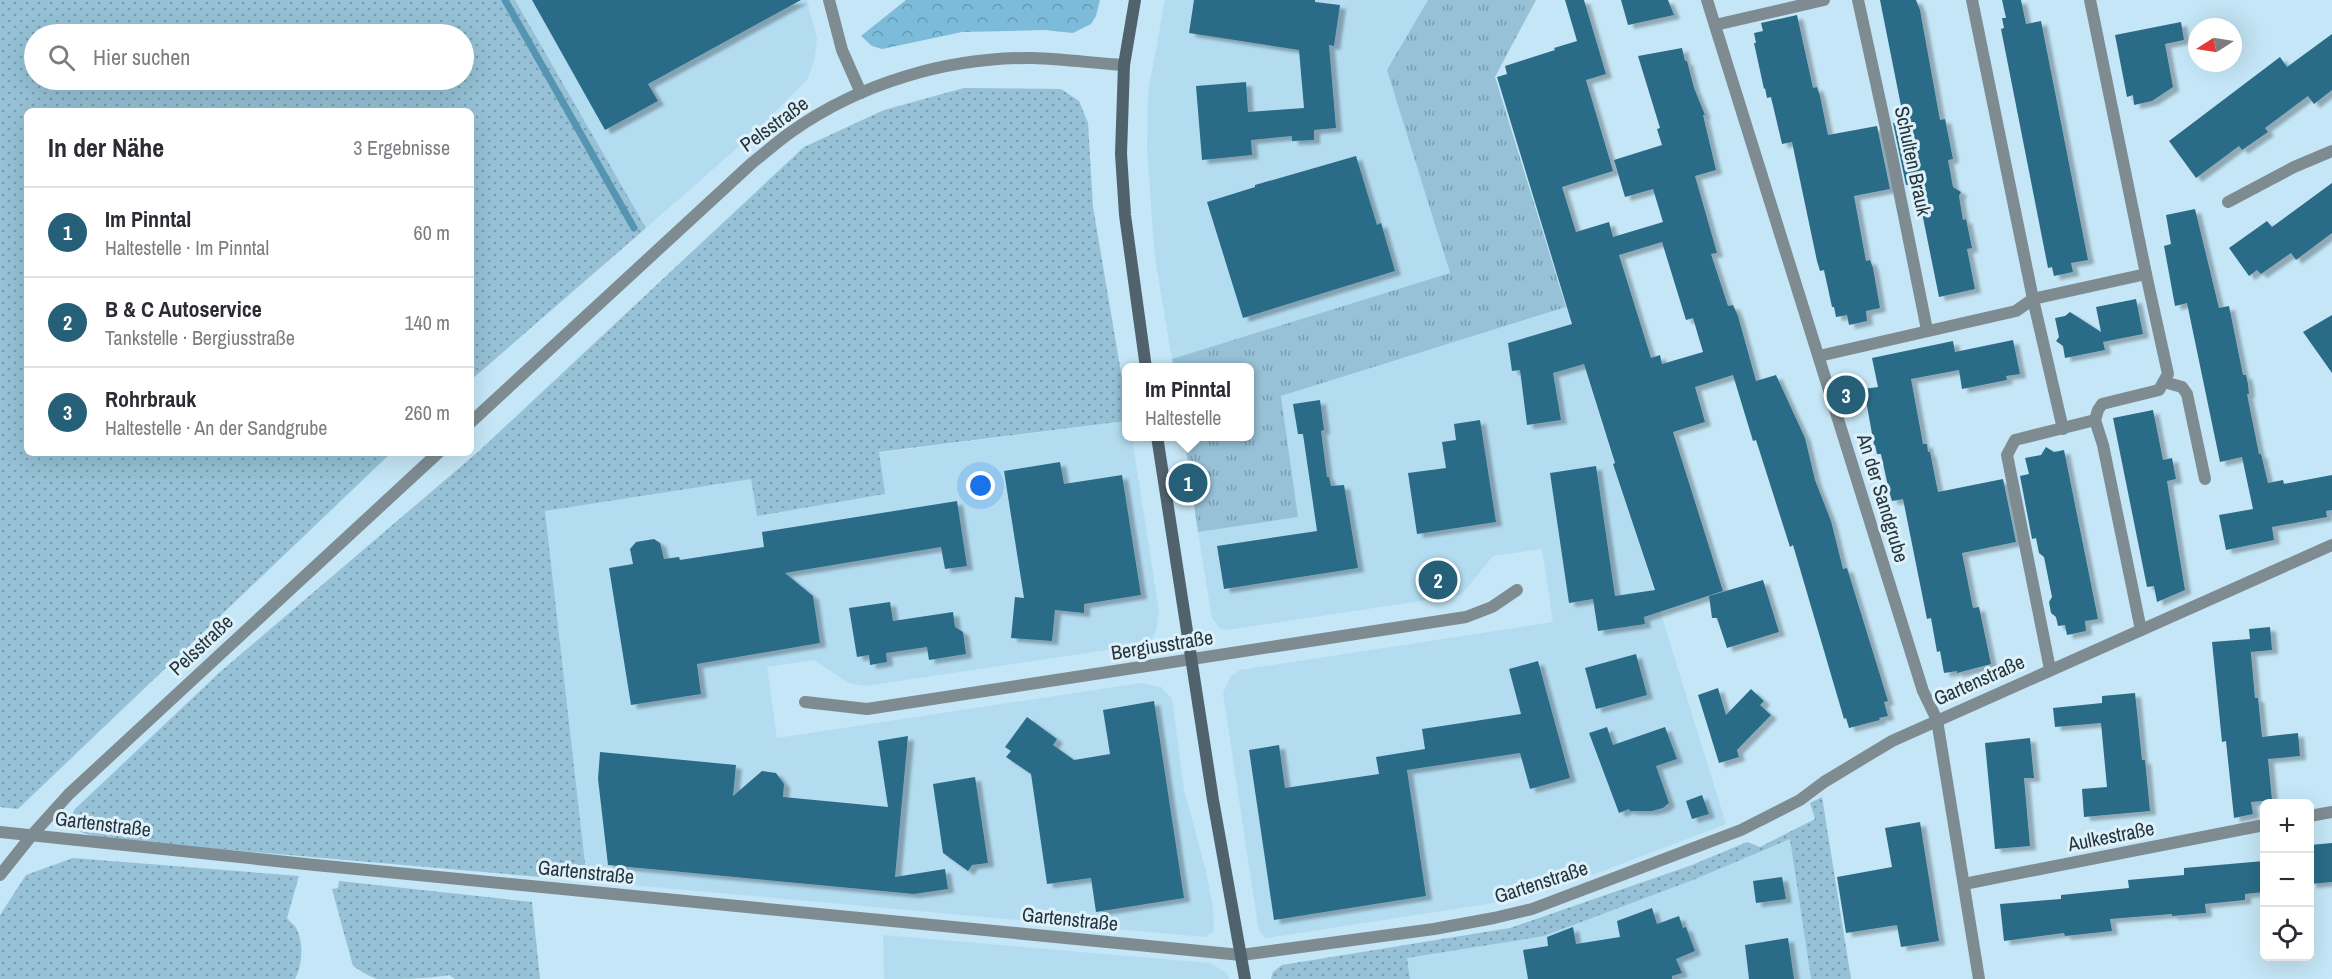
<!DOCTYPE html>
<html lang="de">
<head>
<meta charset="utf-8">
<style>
	:root { --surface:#fff; --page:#f2f2f3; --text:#2b2b33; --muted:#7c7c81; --line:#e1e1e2; --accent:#255f78 }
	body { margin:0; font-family:"Archivo Narrow",sans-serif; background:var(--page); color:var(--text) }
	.controls { position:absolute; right:18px; bottom:18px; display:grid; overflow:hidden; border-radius:9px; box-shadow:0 6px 24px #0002 }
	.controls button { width:54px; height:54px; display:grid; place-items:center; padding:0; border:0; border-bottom:2px solid var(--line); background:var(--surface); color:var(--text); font:30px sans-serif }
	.compass { position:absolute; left:2188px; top:18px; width:54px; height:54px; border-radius:50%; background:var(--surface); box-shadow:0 6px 24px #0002; rotate:258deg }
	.you { position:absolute; left:981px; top:486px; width:21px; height:21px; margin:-15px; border:4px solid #fff; border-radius:50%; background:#1a73e8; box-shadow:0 0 0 9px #1a73e833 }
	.badge { display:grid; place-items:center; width:39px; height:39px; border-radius:50%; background:var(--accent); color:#fff; font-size:20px; font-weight:700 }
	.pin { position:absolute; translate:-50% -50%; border:3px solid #fff; box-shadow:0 2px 6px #0006 }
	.popup { position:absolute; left:1122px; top:363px; width:132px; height:78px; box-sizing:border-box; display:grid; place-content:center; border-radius:9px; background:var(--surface); filter:drop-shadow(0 2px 4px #0005); font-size:20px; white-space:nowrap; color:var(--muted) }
	.popup b { font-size:22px; color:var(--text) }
	.popup::after { content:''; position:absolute; left:50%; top:100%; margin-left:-12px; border:12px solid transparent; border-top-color:var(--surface) }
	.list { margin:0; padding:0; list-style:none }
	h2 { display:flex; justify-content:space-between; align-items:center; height:78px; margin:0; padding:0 24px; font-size:26px }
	h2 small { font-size:20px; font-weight:400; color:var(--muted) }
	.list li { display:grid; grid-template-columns:39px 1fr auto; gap:18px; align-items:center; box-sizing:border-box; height:90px; padding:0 24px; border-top:2px solid var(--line) }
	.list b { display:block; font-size:22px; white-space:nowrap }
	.list p { margin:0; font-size:20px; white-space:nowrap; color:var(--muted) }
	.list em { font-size:20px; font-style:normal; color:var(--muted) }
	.icon { flex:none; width:33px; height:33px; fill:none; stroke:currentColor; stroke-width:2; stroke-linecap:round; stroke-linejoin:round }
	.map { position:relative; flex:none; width:2332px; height:979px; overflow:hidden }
	.search { position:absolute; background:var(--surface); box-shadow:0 6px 24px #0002; left:24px; top:24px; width:450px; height:66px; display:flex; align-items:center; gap:15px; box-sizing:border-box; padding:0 21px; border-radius:33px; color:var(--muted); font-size:22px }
	.panel { position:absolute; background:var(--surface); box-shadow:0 6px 24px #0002; left:24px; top:108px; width:450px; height:348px; border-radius:9px }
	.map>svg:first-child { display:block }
</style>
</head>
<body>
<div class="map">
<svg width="2332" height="979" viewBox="0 0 2332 979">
	<defs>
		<pattern id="grass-dots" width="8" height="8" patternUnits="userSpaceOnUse" patternTransform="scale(1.5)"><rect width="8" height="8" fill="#96c1d6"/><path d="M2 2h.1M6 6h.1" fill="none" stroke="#7a9eaf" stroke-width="1.8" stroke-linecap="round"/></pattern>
		<pattern id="forest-crowns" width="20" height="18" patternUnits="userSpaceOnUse" patternTransform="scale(1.5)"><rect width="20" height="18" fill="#7cbcda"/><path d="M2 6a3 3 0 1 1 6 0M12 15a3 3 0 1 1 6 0" fill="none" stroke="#669ab2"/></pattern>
		<pattern id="park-tufts" width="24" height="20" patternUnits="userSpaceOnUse" patternTransform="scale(1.5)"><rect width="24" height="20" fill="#96c1d6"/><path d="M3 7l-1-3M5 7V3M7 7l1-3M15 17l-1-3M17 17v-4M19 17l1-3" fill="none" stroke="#7a9eaf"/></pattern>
		<filter id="shadow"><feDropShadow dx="6" dy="4" stdDeviation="1.5" flood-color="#0004"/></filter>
	</defs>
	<rect width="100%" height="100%" fill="#c4e6f6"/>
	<g fill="#b3dcf1">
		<polygon points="515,0 807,0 817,39 814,61 807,80 753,134 646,228"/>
		<polygon points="1165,0 1428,0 1388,70 1450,274 1172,359 1155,258 1147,150 1148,93"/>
		<polygon points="1566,307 1726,824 1603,871 1532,896 1507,901 1266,938 1261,934 1258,926 1223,693 1231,676 1240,670 1553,622 1542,549 1493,556 1461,595 1227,630 1220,629 1212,618 1198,532 1298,517 1281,396"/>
		<polygon points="1126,421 1126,436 1132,437 1159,612 1156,631 1152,638 1134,646 865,686 849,683 814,660 767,667 777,738 1141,683 1161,687 1172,699 1184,790 1206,871 1213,908 1214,931 1205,937 587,881 545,511 751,479 757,515 885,494 878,453"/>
		<polygon points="1790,838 1811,979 1410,979 1406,958 1544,936 1693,880"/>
		<polygon points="883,935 1210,963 1227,973 1229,979 884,979"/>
	</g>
	<g fill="url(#grass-dots)" fill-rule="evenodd">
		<path d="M0 0H515L646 228 471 380V111H27V453H391L18 809 0 807ZM464 34V80H34V34Z"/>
		<path d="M964 88 1061 89 1079 101 1088 123 1093 207 1126 402V421L879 452 885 494 757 516 751 479 545 511 587 881 104 839C89 834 72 834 71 816L75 809 220 672 478 452 804 147 884 110Z"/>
		<polygon points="1822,797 1851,979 1811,979 1790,839 1693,880 1544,936 1407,958 1410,979 1271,979 1273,972 1282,965 1510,928 1692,865 1747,842 1760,847 1815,819 1810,803"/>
		<path d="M73 858 299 876 287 918C290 922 296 926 297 930 304 943 302 967 295 979H0V915L26 875Z"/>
		<path d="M339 881 532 902 540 979H455L449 975C430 979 398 979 378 979 369 977 361 971 353 966L332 889 338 888Z"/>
	</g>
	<polygon fill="url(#forest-crowns)" points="906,0 1100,0 1096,16 1091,24 1073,33 1045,30 962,32 882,49 872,46 861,36"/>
	<polygon fill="url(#park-tufts)" points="1428,0 1536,0 1495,77 1566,307 1281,396 1298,517 1198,532 1184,437 1250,436 1250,368 1173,367 1172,359 1450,273 1387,70"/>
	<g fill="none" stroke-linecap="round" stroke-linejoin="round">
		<polyline stroke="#5695b2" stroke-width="7" points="505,0 634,228"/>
	</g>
	<g fill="#2b6c88" fill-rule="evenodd" filter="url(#shadow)">
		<polygon points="532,0 801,0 648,84 658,101 605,130"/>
		<polygon points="1194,0 1315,0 1315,2 1340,5 1334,46 1329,45 1336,128 1314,130 1314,140 1292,141 1292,136 1251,140 1252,155 1202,160 1196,86 1246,82 1248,112 1304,108 1299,50 1189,33"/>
		<path d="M1565 0H1584L1606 74 1586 80 1613 171 1562 187 1576 232 1609 222 1613 237 1663 222 1653 189 1625 197 1614 160 1662 145 1657 129 1660 128 1638 56 1682 48 1685 61H1687L1694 88 1705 115H1703L1716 170 1695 176 1717 253 1711 254 1728 306 1733 305 1738 316 1756 381 1776 375 1805 438 1815 480 1831 521 1843 569 1847 568 1888 701 1884 702 1888 716 1879 718 1880 720 1849 728 1846 718 1844 719 1793 545 1790 547 1756 440 1753 441 1733 375 1695 387 1705 422 1673 432 1723 591 1644 617 1645 624 1598 631 1593 599 1569 603 1550 473 1596 466 1615 596 1655 590 1613 464 1615 463 1584 364 1553 373 1561 420 1527 425 1520 370 1512 371 1508 343 1572 324 1497 77 1507 74 1505 66 1555 50 1554 48 1577 41ZM1662 242 1686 320 1693 318 1703 352 1662 364 1660 355 1651 358 1619 255Z"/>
		<polygon points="1621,0 1668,0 1674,15 1628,25"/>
		<polygon points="1880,0 1916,0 1920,10 1940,120 1945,119 1953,159 1948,160 1953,187 1961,192 1959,196 1963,220 1966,219 1972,248 1967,249 1975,289 1939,297 1916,183 1906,185 1893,123 1904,121"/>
		<polygon points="2002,0 2021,0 2026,24 2041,21 2088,260 2071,263 2073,272 2054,276 2052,267 2048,268 2001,29 2004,28 2002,18 2006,18"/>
		<polygon points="1797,15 1813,88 1817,87 1820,96 1828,135 1877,126 1890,189 1854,196 1866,261 1870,260 1873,268 1880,308 1866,311 1867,321 1849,325 1847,315 1836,317 1834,307 1832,307 1824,270 1820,271 1817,261 1792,142 1782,144 1771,97 1767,98 1765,88 1764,89 1754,43 1756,43 1754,33 1763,31 1761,23"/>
		<polygon points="2181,22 2184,40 2165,44 2173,87 2152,101 2134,105 2133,95 2127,97 2115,35"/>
		<polygon points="2332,34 2332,90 2314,104 2308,96 2265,128 2268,132 2242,150 2239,146 2196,178 2169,141 2280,57 2287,67"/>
		<polygon points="1356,156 1377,225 1381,223 1395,271 1243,318 1207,202 1255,187 1255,185"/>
		<polygon points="2332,183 2332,233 2296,260 2291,253 2261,274 2257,270 2249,276 2229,248 2267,221 2272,227"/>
		<polygon points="2195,209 2219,308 2229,306 2243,375 2246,375 2248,384 2249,394 2247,394 2259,454 2261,454 2268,483 2283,480 2284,484 2332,475 2332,510 2326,511 2327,517 2272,527 2274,540 2226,550 2219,515 2253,509 2242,457 2220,462 2187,303 2175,306 2164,246 2171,244 2166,215"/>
		<polygon points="2136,299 2143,334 2103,342 2105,350 2065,358 2063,346 2056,341 2059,337 2055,318 2065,316 2070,312 2101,332 2096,307"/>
		<polygon points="2332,315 2332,373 2303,332"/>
		<polygon points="2013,340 2020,374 2006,376 2007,380 1962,389 1959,370 1911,379 1923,444 1927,444 1928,452 1930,452 1938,492 2003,479 2016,542 1962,553 1973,608 1979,607 1991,664 1957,673 1957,671 1944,673 1940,651 1937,652 1931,618 1927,619 1903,499 1892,501 1889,491 1881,454 1877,454 1875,445 1874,445 1864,389 1878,387 1872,358 1953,341 1955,352"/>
		<polygon points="1320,400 1324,430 1321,431 1327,477 1329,477 1331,486 1344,485 1358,568 1224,589 1217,546 1317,531 1303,434 1298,434 1293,404"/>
		<polygon points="2153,410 2163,460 2172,458 2176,479 2167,481 2185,590 2157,602 2154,586 2147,587 2113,418"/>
		<polygon points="1480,420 1496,522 1417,534 1408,473 1446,468 1442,442 1456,440 1454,424"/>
		<polygon points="2046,447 2054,452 2064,450 2098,619 2085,621 2086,631 2067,635 2065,625 2058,626 2056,617 2051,613 2049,602 2052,597 2044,557 2039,553 2036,538 2032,539 2020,476 2029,474 2025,458 2041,455"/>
		<polygon points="1060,462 1064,484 1122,475 1141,595 1084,604 1084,613 1055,610 1052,641 1011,638 1015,597 1024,598 1004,471"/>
		<polygon points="957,501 967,566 945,569 941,547 785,573 813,596 820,643 697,664 701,694 631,705 609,568 633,564 630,549 636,542 654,539 660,543 664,559 679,557 680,560 764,547 762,532"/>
		<polygon points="1763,580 1779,632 1727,648 1717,618 1712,618 1709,596"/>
		<polygon points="890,602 893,621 953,612 955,627 963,632 966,654 929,660 927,647 886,653 887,662 870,665 869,655 857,657 849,608"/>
		<polygon points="2270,627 2272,650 2251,652 2250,643 2255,698 2258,698 2262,737 2298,733 2300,756 2268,759 2272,800 2251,802 2253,814 2234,818 2226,741 2222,742 2212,642 2250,639 2249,629"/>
		<polygon points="1636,654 1647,695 1596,709 1585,668"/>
		<polygon points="1538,661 1570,778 1530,789 1520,753 1407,770 1426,896 1274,920 1249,750 1279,745 1285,788 1379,774 1376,757 1425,749 1422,729 1521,714 1509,669"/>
		<polygon points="1718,688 1726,715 1751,689 1764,701 1760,705 1771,715 1737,750 1739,757 1719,763 1698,695"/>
		<polygon points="2135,693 2142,760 2145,760 2150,811 2084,817 2082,789 2107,787 2101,723 2055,727 2053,708 2102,703 2102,696"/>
		<polygon points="1154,701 1184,898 1096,912 1091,878 1047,884 1031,774 1006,757 1011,751 1005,747 1027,717 1057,739 1053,745 1074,760 1110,754 1103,710"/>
		<polygon points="1607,727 1613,745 1665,727 1677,759 1656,766 1669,803 1663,808 1652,811 1630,811 1629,809 1619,813 1589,733"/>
		<polygon points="908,736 895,877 945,869 948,889 914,894 608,865 598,779 600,752 736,765 733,796 762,771 776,773 784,784 783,797 888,807 878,741"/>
		<polygon points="2030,738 2034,778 2024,778 2030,846 1995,849 1985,743"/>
		<polygon points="975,777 988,863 972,865 968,871 943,853 933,784"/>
		<polygon points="1702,795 1709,814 1692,819 1686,801"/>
		<polygon points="1920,822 1939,941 1901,947 1897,925 1846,933 1837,877 1892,867 1885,828"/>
		<polygon points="2332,843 2332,882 2310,884 2310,845"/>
		<polygon points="2264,861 2264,892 2245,894 2245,900 2205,904 2206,913 2172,916 2172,914 2110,919 2112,931 2065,936 2064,933 2004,941 2000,904 2061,899 2061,895 2129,888 2128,880 2184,875 2184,868"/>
		<polygon points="1782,877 1786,899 1756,903 1753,881"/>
		<polygon points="1652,908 1657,924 1679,916 1683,928 1686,927 1695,951 1676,959 1682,973 1672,976 1672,979 1528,979 1523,950 1548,946 1547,937 1573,927 1576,944 1620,937 1617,921"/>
		<polygon points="1788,938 1794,979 1749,979 1745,945"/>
	</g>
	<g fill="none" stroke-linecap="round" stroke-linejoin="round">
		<g stroke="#7e8c92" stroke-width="12">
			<polyline points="829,0 842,50 861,93"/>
			<polyline points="1707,0 1923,691 1937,720 1979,979"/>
			<polyline points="1858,0 1892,156 1927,330"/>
			<polyline points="1972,0 2033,299 2063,429"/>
			<polyline points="1715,25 1824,0"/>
			<polyline points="2228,202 2294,167 2332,151"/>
			<polyline points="1819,356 2016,311 2033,299 2146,274 2090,0"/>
			<polyline points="2164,382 2182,387 2187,394 2205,479"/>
			<polyline points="2095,420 2098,410 2102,404 2159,390 2168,374 2146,274"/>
			<path d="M471 422 752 163C765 153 778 141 791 132 860 83 948 57 1033 58 1063 59 1093 63 1124 65"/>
			<polyline points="2050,669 2007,455 2015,440 2095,420 2103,445 2141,630"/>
			<polyline points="805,702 867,709 1466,617 1492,607 1517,590"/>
			<polyline points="2310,816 2332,812"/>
			<polyline points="0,832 315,865 1241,955 1434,929 1494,918 1532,909 1741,830 1800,800 1824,782 1892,741 2332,545"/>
			<polyline points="0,875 32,835 69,794 438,453"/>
			<polyline points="1964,884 2264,825"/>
		</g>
		<g stroke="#50636d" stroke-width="12">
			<polyline points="1135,0 1124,65 1121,154 1125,215 1146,368"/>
			<polyline points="1157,436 1213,800 1245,979"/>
		</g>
	</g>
	<g text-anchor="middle" stroke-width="6" stroke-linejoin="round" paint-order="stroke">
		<g font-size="20" fill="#27343b" stroke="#ddf1fb">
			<text transform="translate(774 124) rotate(-36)" y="7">Pelsstraße</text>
			<text transform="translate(1913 161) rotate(78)" y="7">Schulten Brauk</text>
			<text transform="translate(1883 498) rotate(73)" y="7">An der Sandgrube</text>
			<text transform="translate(201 645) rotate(-43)" y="7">Pelsstraße</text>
			<text transform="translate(1162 645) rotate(-9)" y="7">Bergiusstraße</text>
			<text transform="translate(1979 680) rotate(-24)" y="7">Gartenstraße</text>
			<text transform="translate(103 824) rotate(7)" y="7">Gartenstraße</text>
			<text transform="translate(2111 836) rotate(-11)" y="7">Aulkestraße</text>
			<text transform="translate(586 872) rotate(6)" y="7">Gartenstraße</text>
			<text transform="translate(1541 882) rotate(-18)" y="7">Gartenstraße</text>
			<text transform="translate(1070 919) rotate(6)" y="7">Gartenstraße</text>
		</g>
	</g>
</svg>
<div class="controls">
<button>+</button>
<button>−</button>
<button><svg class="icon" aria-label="locate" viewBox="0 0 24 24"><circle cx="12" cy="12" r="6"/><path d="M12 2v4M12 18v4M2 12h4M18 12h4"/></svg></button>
</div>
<svg class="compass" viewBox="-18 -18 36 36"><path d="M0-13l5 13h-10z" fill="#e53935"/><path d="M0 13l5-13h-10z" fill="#7c7c81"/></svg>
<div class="you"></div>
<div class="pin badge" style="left:1188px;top:483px">1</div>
<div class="popup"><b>Im Pinntal</b>Haltestelle</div>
<div class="pin badge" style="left:1438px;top:580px">2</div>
<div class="pin badge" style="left:1846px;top:395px">3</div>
<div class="search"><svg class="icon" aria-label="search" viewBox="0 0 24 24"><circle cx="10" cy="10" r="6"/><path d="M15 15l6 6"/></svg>Hier suchen</div>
<section class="panel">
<h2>In der Nähe<small>3 Ergebnisse</small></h2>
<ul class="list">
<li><span class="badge">1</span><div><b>Im Pinntal</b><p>Haltestelle · Im Pinntal</p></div><em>60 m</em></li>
<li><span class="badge">2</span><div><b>B &amp; C Autoservice</b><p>Tankstelle · Bergiusstraße</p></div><em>140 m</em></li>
<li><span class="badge">3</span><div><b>Rohrbrauk</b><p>Haltestelle · An der Sandgrube</p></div><em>260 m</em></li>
</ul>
</section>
</div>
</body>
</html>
